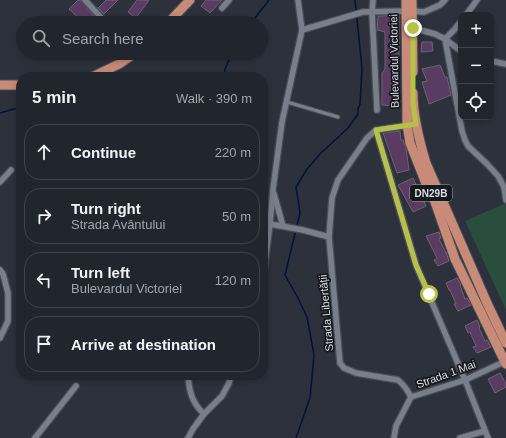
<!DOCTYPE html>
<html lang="en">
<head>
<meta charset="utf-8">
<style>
	:root { --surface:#21252d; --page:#2d3139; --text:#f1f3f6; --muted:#a2a5aa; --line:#3e4249 }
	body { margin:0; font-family:Arial,sans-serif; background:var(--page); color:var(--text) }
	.controls { position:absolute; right:12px; top:12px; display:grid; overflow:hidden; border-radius:8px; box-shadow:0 2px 6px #0003 }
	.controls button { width:36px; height:36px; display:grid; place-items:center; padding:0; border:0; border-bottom:1px solid var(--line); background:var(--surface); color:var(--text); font:20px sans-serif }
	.stop { position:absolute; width:12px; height:12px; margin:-9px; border:3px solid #b7c148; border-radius:50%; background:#fff }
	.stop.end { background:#b7c148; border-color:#fff; box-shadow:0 1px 4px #0008 }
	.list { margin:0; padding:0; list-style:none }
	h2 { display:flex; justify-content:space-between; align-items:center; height:52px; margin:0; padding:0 16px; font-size:17px }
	h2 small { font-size:13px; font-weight:400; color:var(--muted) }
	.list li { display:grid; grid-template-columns:26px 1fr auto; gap:12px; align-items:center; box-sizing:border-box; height:56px; margin:0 8px 8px; padding:0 8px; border:1px solid var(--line); border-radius:16px }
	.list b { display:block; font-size:15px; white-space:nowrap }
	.list p { margin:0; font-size:13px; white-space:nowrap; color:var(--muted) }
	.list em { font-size:13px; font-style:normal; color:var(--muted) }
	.icon { flex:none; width:22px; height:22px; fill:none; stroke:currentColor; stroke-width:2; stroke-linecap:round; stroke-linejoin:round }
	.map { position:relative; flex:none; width:506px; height:438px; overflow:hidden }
	.search { position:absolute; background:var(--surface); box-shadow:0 2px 6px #0003; left:16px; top:16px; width:252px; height:44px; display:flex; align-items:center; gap:10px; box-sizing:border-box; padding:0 14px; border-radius:22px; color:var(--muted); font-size:15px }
	.panel { position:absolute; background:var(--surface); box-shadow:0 2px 6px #0003; left:16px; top:72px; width:252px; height:308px; border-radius:16px }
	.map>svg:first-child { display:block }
</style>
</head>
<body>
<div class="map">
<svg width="506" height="438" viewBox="0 0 506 438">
	<rect width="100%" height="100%" fill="#2c313c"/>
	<polygon fill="#294e3d" points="506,203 506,310 465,221"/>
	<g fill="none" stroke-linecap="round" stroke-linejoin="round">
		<g stroke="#031336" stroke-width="1.5">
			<polyline points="251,23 269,0"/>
			<polyline points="224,77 225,69 232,53"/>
			<polyline points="0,113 21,107"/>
			<polyline points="296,438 310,398 314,355 307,317 298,298 285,275 300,213 296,187 307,169 321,153 348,128 358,114 358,109 360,104 362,68 355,0"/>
		</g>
	</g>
	<g fill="#5a3c62" stroke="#6c646f">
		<polygon points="78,0 81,1 100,23 84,23 69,9"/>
		<polygon points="106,0 118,0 104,14 98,8"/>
		<polygon points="137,0 149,0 136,18 128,12"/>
		<polygon points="206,0 222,0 210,13 201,6"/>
		<polygon points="399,15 399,65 396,65 393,106 382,105 382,73 385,69 385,32 377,30 378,16"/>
		<polygon points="422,42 432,42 433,51 421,52"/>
		<polygon points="440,65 445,77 447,77 451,95 429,104 422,82 427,81 422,69"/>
		<polygon points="400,131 401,140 403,140 406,148 409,170 397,173 383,133"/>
		<polygon points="413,178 426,206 413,212 398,185"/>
		<polygon points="439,232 441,238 439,239 446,253 446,252 449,261 438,266 434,260 437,258 426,236"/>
		<polygon points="457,278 461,285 460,285 465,299 467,298 471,305 458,311 454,304 456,304 450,290 449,290 446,283"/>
		<polygon points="477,320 480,327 479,328 485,341 487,340 491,347 477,353 473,347 476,346 470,332 468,333 465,326"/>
		<polygon points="500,373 506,384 506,387 495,393 488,379"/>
	</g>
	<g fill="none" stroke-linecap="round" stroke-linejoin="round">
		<g stroke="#484c55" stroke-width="5">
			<polyline id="service" points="287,102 338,117"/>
		</g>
		<g stroke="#484c55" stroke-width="8">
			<g id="minor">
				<polyline points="85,0 106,23"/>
				<polyline points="373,0 372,12 377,110"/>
				<polyline points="222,8 229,0"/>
				<polyline points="412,11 424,12 440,5 445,0"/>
				<polyline points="466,15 477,0"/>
				<polyline points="461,21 455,29 445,39 462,131 465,140 468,146 487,164 498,176 504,187 506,200"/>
				<polyline points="413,28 435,34 445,39 461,51"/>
				<polyline points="302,30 363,12 406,11 406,9"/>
				<polyline points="491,61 506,64"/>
				<path d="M410 125 376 130 367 138 338 180 332 198 329 237 340 363 344 368 356 373 398 380C404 385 408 391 411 397"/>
				<polyline points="376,130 416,265 465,380 488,438"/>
				<polyline points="0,182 11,170"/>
				<polyline points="274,194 283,226"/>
				<polyline points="270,224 303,230 329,237"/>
				<polyline points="0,270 3,274 8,293 8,321 0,338"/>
				<polyline points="263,278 270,224 273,189 282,122 302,30 298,0"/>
				<path d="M188 375C189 391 192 403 204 414"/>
				<polyline points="35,438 76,386"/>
				<polyline points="188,438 193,429 204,414 222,396 229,383 231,375"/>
				<polyline points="394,438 396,426 411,397 465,380 506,361"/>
				<polyline points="460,438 485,431"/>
			</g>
		</g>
		<g stroke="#484c55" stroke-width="11">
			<g id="primary">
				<polyline points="406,0 407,125 410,143 427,186 434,199 455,259 506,364"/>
				<polyline points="412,0 413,72"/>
				<polyline points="168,23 190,0"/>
				<polyline points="92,77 119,64 135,53"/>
				<polyline points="0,85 21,85"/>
				<path d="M413 93C413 117 419 140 426 163L487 303 506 343"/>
			</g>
		</g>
		<use href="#service" stroke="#787e8a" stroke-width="3"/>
		<use href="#minor" stroke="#787e8a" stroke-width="5.5"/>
		<use href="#primary" stroke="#c78b77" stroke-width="9"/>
	</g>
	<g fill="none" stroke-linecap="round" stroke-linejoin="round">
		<polyline stroke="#b7c148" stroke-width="5" points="413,28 413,104 416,124 376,130 416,265 429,294"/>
	</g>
	<g text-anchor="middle" stroke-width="3.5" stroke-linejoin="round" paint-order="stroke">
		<rect fill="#17191e" stroke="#a0a3a9" stroke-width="1" x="410" y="185" width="42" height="16" rx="3"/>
		<g font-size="10" font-weight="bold" fill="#dadee5">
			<text x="431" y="197">DN29B</text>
		</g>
		<g font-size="11" fill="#dadee5" stroke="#17191e">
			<text transform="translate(394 61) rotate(-91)" y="4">Bulevardul Victoriei</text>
			<text transform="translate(326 313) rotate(-95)" y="4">Strada Libertății</text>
			<text transform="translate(446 374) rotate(-20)" y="4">Strada 1 Mai</text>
		</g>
	</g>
</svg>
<div class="controls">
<button>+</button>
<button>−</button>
<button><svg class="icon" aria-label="locate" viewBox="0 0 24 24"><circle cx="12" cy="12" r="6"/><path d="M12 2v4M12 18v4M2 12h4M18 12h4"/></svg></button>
</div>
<div class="stop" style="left:429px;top:294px"></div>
<div class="stop end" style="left:413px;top:28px"></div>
<div class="search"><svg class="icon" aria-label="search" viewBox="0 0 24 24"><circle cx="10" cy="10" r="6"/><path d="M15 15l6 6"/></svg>Search here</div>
<section class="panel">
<h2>5 min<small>Walk · 390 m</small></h2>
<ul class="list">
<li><svg class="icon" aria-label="ahead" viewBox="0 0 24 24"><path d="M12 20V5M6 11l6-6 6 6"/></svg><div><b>Continue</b></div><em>220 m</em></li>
<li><svg class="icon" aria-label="right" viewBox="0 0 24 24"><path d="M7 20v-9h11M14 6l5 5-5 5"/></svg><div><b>Turn right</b><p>Strada Avântului</p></div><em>50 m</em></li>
<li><svg class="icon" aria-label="left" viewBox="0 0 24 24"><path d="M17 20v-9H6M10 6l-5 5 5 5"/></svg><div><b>Turn left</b><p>Bulevardul Victoriei</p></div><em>120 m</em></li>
<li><svg class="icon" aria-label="arrive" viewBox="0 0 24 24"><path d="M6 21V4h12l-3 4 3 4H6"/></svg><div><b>Arrive at destination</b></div></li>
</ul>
</section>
</div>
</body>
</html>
